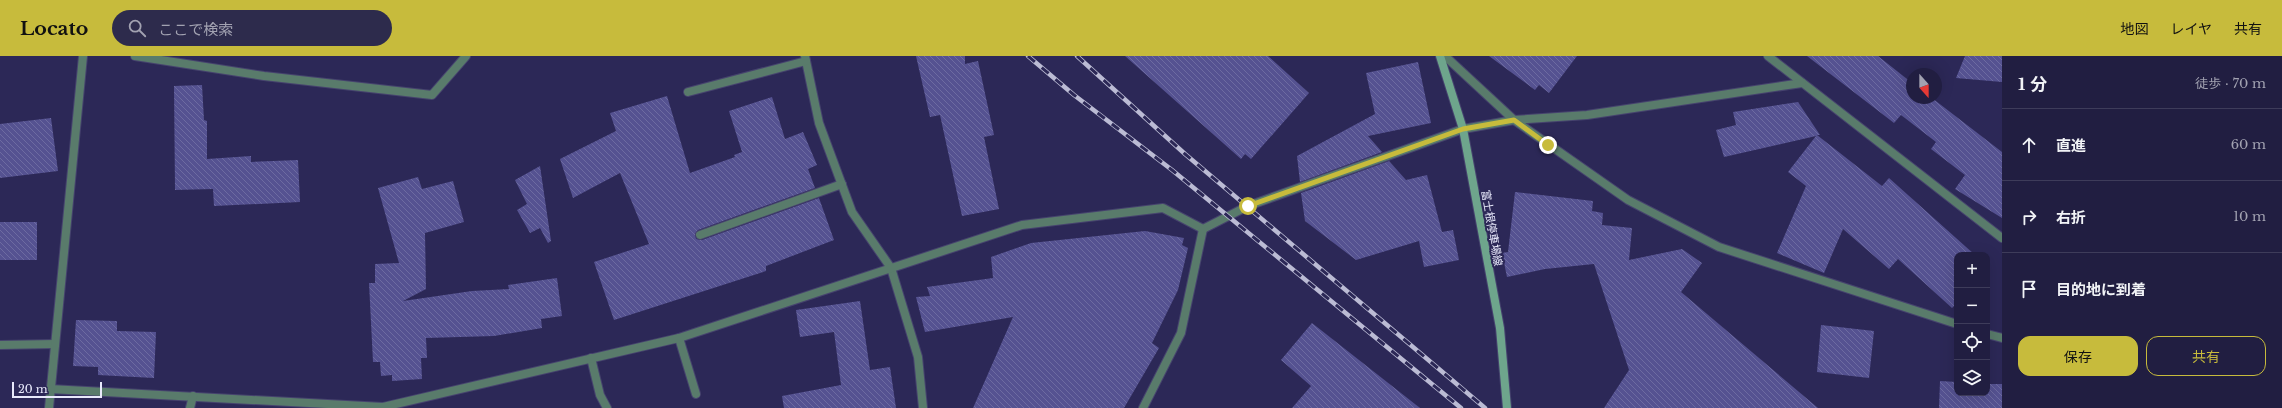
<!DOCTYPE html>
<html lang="ja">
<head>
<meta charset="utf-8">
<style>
	:root { --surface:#211e41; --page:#2d2b4c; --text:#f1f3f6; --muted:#a2a2b1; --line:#3e3c5a; --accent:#c7bb3c }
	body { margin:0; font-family:"Libre Baskerville","Noto Sans JP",serif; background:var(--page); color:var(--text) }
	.controls { position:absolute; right:12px; bottom:12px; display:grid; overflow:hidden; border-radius:8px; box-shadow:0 4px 16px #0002 }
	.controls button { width:36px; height:36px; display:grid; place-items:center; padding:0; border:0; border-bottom:1px solid var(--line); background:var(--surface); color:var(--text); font:20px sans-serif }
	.compass { position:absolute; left:1906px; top:12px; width:36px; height:36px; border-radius:50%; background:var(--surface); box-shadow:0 4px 16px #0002; rotate:159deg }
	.scale { position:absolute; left:12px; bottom:10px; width:90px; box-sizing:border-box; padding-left:4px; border:2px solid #e8e9fb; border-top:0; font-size:11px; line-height:14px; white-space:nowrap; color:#e8e9fb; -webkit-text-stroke:3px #2c2857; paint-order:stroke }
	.stop { position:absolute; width:12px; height:12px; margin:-9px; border:3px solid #c7bb3c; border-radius:50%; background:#fff }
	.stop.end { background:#c7bb3c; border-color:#fff; box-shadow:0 1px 4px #0008 }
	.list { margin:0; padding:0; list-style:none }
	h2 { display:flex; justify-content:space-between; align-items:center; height:52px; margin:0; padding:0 16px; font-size:17px }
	h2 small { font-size:13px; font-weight:400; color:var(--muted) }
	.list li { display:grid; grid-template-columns:26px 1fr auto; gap:12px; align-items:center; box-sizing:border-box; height:72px; padding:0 16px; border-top:1px solid var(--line) }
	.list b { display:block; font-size:15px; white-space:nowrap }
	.list em { font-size:13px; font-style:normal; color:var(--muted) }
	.actions { display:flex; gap:8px; padding:12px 16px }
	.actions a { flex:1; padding:9px 0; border:1px solid var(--accent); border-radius:12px; text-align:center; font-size:14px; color:var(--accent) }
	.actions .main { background:var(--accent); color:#111 }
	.icon { flex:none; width:22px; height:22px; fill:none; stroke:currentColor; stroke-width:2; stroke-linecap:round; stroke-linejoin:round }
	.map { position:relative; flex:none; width:2002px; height:352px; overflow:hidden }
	header { display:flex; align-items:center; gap:24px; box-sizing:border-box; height:56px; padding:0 20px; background:var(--accent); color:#111 }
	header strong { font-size:19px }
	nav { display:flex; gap:22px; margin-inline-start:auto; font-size:14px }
	.search { width:280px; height:36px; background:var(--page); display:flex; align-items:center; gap:10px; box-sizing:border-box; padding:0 14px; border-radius:22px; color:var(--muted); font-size:15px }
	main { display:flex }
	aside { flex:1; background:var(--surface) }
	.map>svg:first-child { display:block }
</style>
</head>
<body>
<header>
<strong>Locato</strong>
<div class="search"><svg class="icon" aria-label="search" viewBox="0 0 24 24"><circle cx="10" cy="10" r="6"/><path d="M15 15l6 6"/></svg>ここで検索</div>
<nav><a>地図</a><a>レイヤ</a><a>共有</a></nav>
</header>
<main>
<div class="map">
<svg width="2002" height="352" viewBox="0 0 2002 352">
	<defs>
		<pattern id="building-back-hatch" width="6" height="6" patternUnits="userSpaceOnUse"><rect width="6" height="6" fill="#555291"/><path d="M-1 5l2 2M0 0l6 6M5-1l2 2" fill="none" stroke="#6d6ba1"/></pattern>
	</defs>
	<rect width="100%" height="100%" fill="#2c2857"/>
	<g fill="url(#building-back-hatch)">
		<polygon points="916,0 965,0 965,8 978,5 994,79 984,81 999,153 962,160 940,59 930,61"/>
		<polygon points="1125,0 1268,0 1309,37 1251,103 1245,98 1241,103"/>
		<polygon points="1489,0 1577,0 1549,37 1539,29 1535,34"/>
		<polygon points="1807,0 1878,0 1912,27 1912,42 1932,42 2002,96 2002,162 1955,133 1965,119 1931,93 1936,86 1901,59 1894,67"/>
		<polygon points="1965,0 2002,0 2002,26 1956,22"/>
		<polygon points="1418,6 1431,67 1368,80 1382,96 1300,126 1297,100 1375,58 1366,17"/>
		<polygon points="202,29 204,64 207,65 207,103 251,100 251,106 298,104 300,146 214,150 213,133 175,134 174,30"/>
		<polygon points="667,40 690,117 735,101 734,99 742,96 729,55 772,41 785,83 803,76 817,109 808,113 815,132 698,174 695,178 696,183 702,184 819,142 834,184 766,210 766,215 614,264 594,206 649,188 620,117 573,142 560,103 616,75 610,57"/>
		<polygon points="1798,46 1820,79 1817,79 1882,130 1889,122 1975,199 1957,199 1957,247 1952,252 1898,203 1889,213 1843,173 1824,217 1777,197 1806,130 1788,116 1816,80 1724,101 1716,74 1736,69 1733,56"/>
		<polygon points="51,62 58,115 0,122 0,68"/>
		<polygon points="1389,105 1406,124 1427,119 1442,176 1453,174 1459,204 1424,211 1419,185 1356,204 1305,165 1301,137"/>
		<polygon points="540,110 551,185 548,187 540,172 530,177 517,154 527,148 515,124"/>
		<polygon points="418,121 422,133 453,125 464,166 425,177 426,233 403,245 472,235 509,233 508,229 557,222 562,260 541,263 542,272 494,280 426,282 427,302 421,302 422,323 392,325 392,319 381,320 380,306 373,306 369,227 375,227 375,208 399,207 378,132"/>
		<polygon points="1515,136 1593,145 1592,155 1603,157 1602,169 1632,172 1629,204 1682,193 1702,207 1681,236 1818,352 1604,352 1629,314 1594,208 1545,213 1507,221 1502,197 1508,196"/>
		<rect x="0" y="166" width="37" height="38"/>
		<polygon points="1145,175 1184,182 1182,189 1188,192 1178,234 1152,287 1159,292 1124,352 973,352 1013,261 925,276 916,241 930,240 927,231 993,222 991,201 1031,187"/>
		<polygon points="860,245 870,314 890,311 896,352 784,352 782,340 841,329 834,276 800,281 796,254"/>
		<polygon points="76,264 117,265 117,275 156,276 154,322 98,319 98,311 73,310"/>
		<polygon points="1312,267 1420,352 1292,352 1311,330 1281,304"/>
		<polygon points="1821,269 1874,275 1869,322 1817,316"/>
		<polygon points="1940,325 1957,326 1957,337 1987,337 1987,328 2002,328 2002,352 1939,352"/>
	</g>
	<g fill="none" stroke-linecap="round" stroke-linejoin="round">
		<g stroke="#46436e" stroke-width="10">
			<g id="street">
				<polyline points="135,0 264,20 432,39 466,0"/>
				<polyline points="805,0 819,67 852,156 891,212 918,301 923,352"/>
				<polyline points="1445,0 1514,64 1628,144 1719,191 1957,268"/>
				<polyline points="1768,0 2002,182"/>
				<polyline points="688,36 806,5"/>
				<polyline points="1203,173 1248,150 1463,73 1514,64 1587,59 1802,27"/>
				<polyline points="700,179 842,128"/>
				<polyline points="1987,278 2002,282"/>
				<polyline points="679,282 696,338"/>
				<polyline points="0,289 55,288"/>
				<polyline points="591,302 600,339 607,352"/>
				<polyline points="50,333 383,351 679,282 1022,169 1163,152 1203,173"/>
				<polyline points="49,352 83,0"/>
				<polyline points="190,352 193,340"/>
				<polyline points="1143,352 1181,277 1203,173"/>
			</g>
		</g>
		<g stroke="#46436e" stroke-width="10">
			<polyline id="secondary" points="1440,0 1463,73 1500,272 1507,352"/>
		</g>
		<use href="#street" stroke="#597b6b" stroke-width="8"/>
		<use href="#secondary" stroke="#6ea58c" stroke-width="8"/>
		<g stroke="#bbbbd4" stroke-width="4.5">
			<g id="rail">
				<polyline points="1028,0 1074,39 1172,114 1461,352"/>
				<polyline points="1077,0 1185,98 1485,352"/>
			</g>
		</g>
		<use href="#rail" stroke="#2c2857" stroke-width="3" stroke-dasharray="9" stroke-linecap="butt"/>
	</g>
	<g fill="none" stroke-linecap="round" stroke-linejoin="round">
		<polyline stroke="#c7bb3c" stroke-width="5" points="1248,150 1463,73 1514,64 1548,89"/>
	</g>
	<g text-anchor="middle" stroke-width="4" stroke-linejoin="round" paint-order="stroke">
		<g font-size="11" fill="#e8e9fb" stroke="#2c2857">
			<text transform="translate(1492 172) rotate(80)" y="4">富士根停車場線</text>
		</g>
	</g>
</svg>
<div class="controls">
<button>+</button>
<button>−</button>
<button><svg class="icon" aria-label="locate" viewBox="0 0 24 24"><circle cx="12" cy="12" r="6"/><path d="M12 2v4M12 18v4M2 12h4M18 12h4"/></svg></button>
<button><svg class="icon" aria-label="layers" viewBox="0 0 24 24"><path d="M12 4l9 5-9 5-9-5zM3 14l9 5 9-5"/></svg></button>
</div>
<svg class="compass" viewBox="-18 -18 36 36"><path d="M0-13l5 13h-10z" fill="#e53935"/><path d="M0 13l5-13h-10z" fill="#a2a2b1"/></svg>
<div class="scale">20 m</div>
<div class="stop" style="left:1248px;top:150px"></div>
<div class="stop end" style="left:1548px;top:89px"></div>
</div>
<aside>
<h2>1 分<small>徒歩 · 70 m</small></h2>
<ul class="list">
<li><svg class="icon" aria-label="ahead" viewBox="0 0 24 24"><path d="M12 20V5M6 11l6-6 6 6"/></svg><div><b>直進</b></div><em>60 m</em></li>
<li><svg class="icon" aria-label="right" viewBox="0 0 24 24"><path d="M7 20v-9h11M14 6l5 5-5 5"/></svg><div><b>右折</b></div><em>10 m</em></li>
<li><svg class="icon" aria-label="arrive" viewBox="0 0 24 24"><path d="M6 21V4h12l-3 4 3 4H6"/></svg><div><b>目的地に到着</b></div></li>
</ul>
<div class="actions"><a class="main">保存</a><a>共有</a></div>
</aside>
</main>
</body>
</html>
